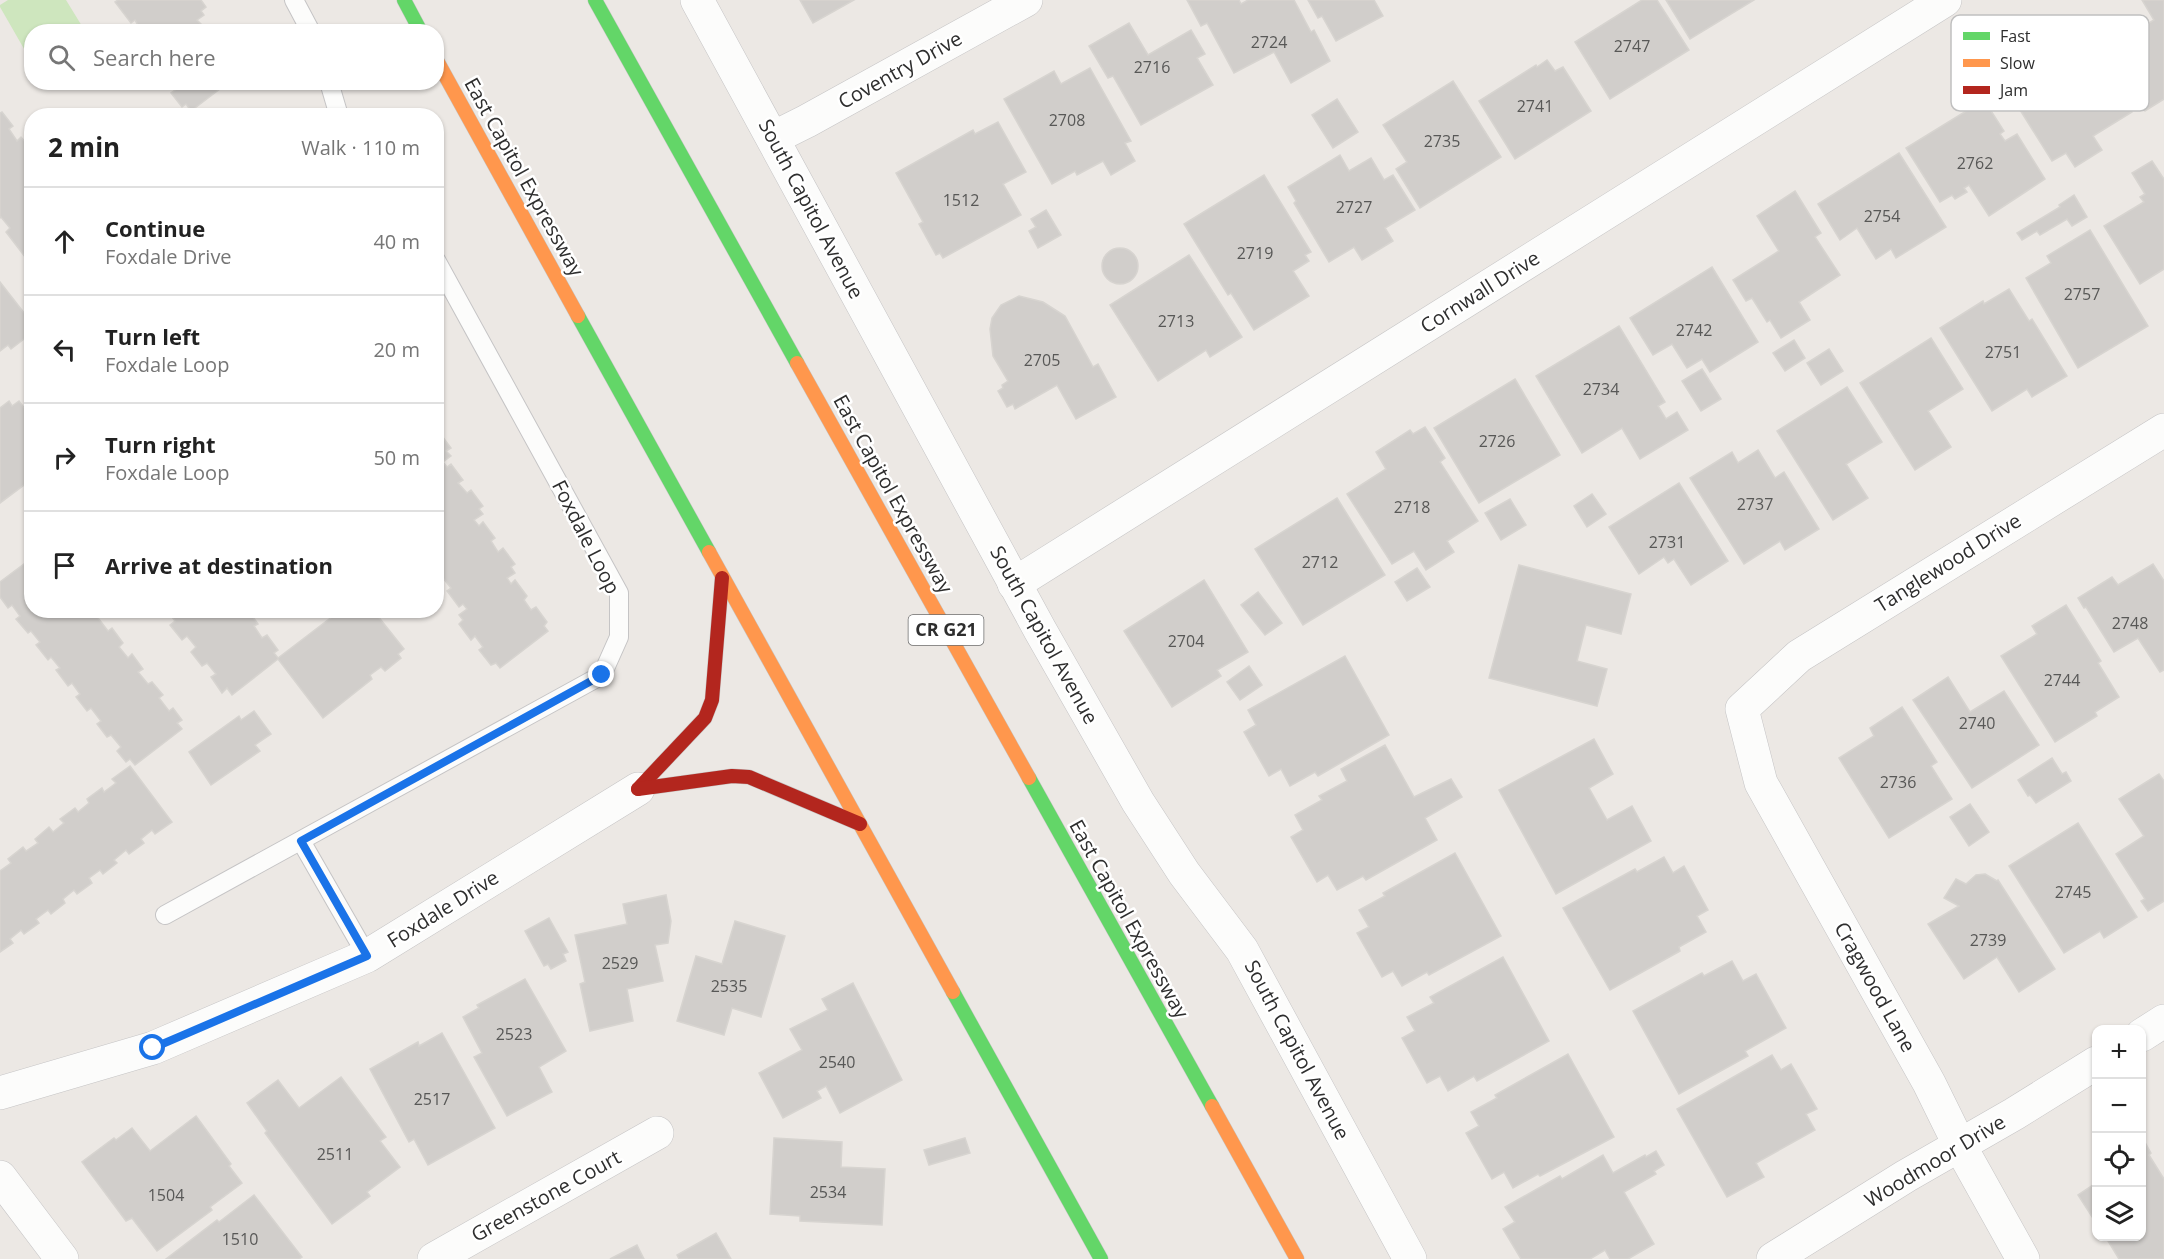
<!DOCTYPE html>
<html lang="en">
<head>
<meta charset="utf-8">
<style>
	:root { --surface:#fff; --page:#f2f2f2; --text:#222; --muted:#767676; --line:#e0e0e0 }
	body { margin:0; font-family:"Open Sans",sans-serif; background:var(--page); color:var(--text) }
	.controls { position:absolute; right:18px; bottom:18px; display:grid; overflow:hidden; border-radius:12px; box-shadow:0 2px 4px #0004 }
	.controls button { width:54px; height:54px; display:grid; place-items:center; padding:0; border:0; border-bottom:2px solid var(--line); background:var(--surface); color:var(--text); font:30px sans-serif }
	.stop { position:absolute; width:18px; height:18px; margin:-14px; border:4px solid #1a73e8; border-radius:50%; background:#fff }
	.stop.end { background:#1a73e8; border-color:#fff; box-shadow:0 2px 6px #0008 }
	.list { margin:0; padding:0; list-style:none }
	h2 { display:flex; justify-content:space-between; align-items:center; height:78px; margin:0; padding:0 24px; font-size:26px }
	h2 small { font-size:20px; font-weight:400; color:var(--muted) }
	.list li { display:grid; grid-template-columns:39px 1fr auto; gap:18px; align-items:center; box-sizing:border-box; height:108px; padding:0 24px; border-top:2px solid var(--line) }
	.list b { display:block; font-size:22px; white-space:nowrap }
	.list p { margin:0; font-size:20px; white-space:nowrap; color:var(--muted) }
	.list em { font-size:20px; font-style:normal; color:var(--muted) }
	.icon { flex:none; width:33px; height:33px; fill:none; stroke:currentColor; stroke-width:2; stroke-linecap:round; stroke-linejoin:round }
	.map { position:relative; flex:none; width:2164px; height:1259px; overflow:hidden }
	.search { position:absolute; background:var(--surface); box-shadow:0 2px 4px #0004; left:24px; top:24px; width:420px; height:66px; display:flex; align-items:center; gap:15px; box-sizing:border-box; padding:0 21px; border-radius:24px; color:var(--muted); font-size:22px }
	.panel { position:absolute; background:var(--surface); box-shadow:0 2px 4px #0004; left:24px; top:108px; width:420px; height:510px; border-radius:24px }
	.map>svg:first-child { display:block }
</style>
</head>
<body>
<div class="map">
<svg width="2164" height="1259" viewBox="0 0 2164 1259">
	<rect width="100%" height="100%" fill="#ece8e4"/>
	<polygon fill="#cee6be" points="8,0 66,0 85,31 32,32 31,61 0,7 0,5"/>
	<g fill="#d1cecb" stroke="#d7d4d0" stroke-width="1.5">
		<polygon points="118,0 201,0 206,7 201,11 204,15 197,20 203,26 205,25 210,32 142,32 135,20 131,23 115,2"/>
		<polygon points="800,0 854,0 813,23"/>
		<polygon points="1187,0 1239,0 1241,4 1248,0 1294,0 1311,32 1314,30 1330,61 1291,83 1274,52 1234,73 1207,23 1201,26"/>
		<polygon points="1308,0 1374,0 1383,16 1336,41 1322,16 1318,18"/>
		<polygon points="1642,0 1657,0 1689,50 1610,99 1575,42"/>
		<polygon points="1666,0 1754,0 1690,39"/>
		<polygon points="2142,0 2164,0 2164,99 2145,111 2126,82 2134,77 2127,67 2120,71 2107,49 2154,20"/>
		<polygon points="1129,23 1148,55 1191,30 1205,54 1197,58 1213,85 1141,125 1113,76 1108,78 1089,46"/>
		<polygon points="2086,37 2132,112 2093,136 2102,150 2075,167 2066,153 2052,161 2005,86"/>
		<polygon points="1547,60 1555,71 1563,67 1591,111 1515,159 1479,101 1536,65 1537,67"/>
		<polygon points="1090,68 1131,141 1125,143 1135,161 1111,175 1103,161 1077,175 1075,171 1052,184 1004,99 1054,71 1061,84"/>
		<polygon points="1453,81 1501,157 1420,208 1396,169 1407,162 1383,125"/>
		<polygon points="170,82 229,82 191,111 186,104 182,107 171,93 175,90"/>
		<polygon points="1337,99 1358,132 1333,148 1312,115"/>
		<polygon points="1984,100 2004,131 2000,134 2005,141 2017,134 2045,179 1989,216 1969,185 1964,188 1967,192 1955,199 1952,195 1940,202 1906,148"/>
		<polygon points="182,110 186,114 191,111 195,116 175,116"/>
		<polygon points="2,112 13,126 9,129 17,141 21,137 32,150 32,266 6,232 10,228 1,217 0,218 0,113"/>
		<polygon points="998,122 1026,172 1003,184 1021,215 943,258 940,253 936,255 919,224 923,222 896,173 973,130 975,134"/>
		<polygon points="1899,153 1946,227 1896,258 1891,249 1876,259 1857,228 1840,240 1818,204"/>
		<polygon points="1340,155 1349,171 1371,158 1384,180 1393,175 1415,210 1385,228 1393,241 1362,260 1354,247 1329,262 1294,203 1296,201 1288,187"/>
		<polygon points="2152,161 2164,179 2164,269 2140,284 2104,226 2144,202 2140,197 2145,194 2132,173"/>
		<polygon points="1264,175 1311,252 1305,255 1309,261 1293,271 1309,296 1254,330 1231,293 1228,295 1184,224"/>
		<polygon points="1795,191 1821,233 1815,237 1840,275 1799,302 1810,320 1781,338 1770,320 1767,322 1752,298 1746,301 1733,280 1779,251 1757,216"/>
		<polygon points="2074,195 2087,217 2072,226 2067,219 2040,235 2037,231 2022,240 2017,233 2060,207 2059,205"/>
		<polygon points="1046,210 1061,235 1038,248 1029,231 1036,227 1031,219"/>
		<polygon points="2090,230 2148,326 2078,368 2026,278 2051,263 2047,256"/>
		<circle cx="1120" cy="266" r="18"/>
		<polygon points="1189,255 1242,337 1210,357 1206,350 1158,381 1110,305"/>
		<polygon points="1712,267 1758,342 1710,372 1702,359 1687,368 1672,344 1653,355 1630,318"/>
		<polygon points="0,282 32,323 32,327 25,333 28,336 11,349 8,345 0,351"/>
		<polygon points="2009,289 2029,321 2032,319 2067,376 2032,397 2027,389 1992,411 1940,328 1983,301 1984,304"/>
		<polygon points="1019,296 1043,302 1065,316 1093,367 1098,364 1116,397 1076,419 1057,385 1015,409 1013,404 1007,407 998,391 1003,388 1002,385 1008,381 993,356 990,329 992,318 1001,305"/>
		<polygon points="1619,326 1665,402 1658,406 1666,419 1677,412 1688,430 1640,459 1622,428 1582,453 1536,376"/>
		<polygon points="1931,338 1963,389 1928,411 1951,447 1915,470 1860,383"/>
		<polygon points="1794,340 1805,358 1785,371 1773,353"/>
		<polygon points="1829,349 1843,371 1821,385 1807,363"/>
		<polygon points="1702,369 1721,399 1701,411 1682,381"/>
		<polygon points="1515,379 1560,455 1479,503 1434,428"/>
		<polygon points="1847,387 1882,442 1846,464 1868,498 1833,520 1777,431"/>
		<polygon points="9,401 12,406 19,401 32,418 32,479 0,503 0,408"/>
		<polygon points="1425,427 1445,458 1440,462 1478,521 1447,541 1454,552 1426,570 1414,551 1392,564 1347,494 1386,469 1376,452 1410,430 1413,434"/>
		<polygon points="439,432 451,448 446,451 451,456 443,462 447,467 451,464 463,480 458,483 467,493 471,490 483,506 479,509 483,514 474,520 479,526 483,522 495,538 491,541 498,552 503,548 515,564 511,567 515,573 507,578 511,584 515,580 527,596 524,600 531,610 536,607 547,622 544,626 548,631 500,668 496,663 491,665 479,650 483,647 475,636 471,640 459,624 463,620 459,615 467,609 463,604 459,607 447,591 451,588 443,578 438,580 436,578 436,434"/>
		<polygon points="1758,450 1775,478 1784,472 1819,529 1785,550 1780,541 1744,564 1690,478 1732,452 1738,463"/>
		<polygon points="1679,483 1728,561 1691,585 1674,559 1668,563 1664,557 1639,574 1609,527"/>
		<polygon points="1592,494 1606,514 1587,527 1574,506"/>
		<polygon points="1337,498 1385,575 1303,625 1255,549"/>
		<polygon points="1510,499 1526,525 1501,540 1485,513"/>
		<polygon points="32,558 32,610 92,610 108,631 112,628 123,643 119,647 128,658 132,654 143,669 138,672 148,684 152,682 163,695 159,698 169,711 173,708 182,720 177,723 182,729 135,765 130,759 126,762 117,751 121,747 111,735 107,737 97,724 101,721 91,708 87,711 76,697 80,694 72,683 68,686 56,670 60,668 51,657 48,660 36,645 40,642 31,631 28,633 16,619 20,616 12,605 8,608 0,597 0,582"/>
		<polygon points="2153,564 2164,581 2164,670 2160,672 2138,638 2114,652 2086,607 2084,608 2078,598 2112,577 2118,585"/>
		<polygon points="1519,565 1631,594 1621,634 1586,625 1577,661 1607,669 1597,706 1489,678"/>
		<polygon points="1417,568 1430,587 1407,601 1395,582"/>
		<polygon points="1204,580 1248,652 1217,670 1221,676 1172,707 1124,631"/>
		<polygon points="1258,592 1282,623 1265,635 1241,605"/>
		<polygon points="2066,605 2101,661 2098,663 2119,697 2095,712 2097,716 2055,742 2001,656 2037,634 2032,626"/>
		<polygon points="167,610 241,610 243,612 248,610 258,624 254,626 262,638 267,635 278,650 274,653 278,658 341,610 373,610 404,649 398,654 401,658 385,671 381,667 370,675 372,679 323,718 278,659 232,695 227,688 222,693 211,677 216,674 207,663 202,666 191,652 196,647 187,636 182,640 170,625 175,621"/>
		<polygon points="1345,656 1389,735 1318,776 1315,772 1290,786 1281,769 1269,776 1244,732 1256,725 1248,710"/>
		<polygon points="1249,666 1262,685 1240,700 1227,682"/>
		<polygon points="1948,677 1970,712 2004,691 2039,745 1972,788 1913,700"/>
		<polygon points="1902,707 1937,762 1931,766 1952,799 1889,838 1839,758 1874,736 1870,728"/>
		<polygon points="254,711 271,734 255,745 260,751 211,785 189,752 239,716 241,720"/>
		<polygon points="1594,739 1613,774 1589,788 1607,820 1632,806 1651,841 1556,894 1499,790"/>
		<polygon points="1385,745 1414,797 1451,779 1462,797 1425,818 1437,840 1366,880 1363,876 1337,890 1328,875 1317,882 1291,837 1303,830 1295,815 1322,800 1319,796 1347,781 1341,769"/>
		<polygon points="2052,758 2062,774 2066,772 2071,781 2036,803 2030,795 2028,796 2018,780"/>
		<polygon points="130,766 172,822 155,834 152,830 141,839 144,843 129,854 126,850 114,860 117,863 103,874 100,870 89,878 92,883 77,894 74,890 63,899 65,903 51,914 48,910 36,919 39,923 24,934 21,930 10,939 13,943 0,952 0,871 11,863 8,859 23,847 26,851 38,843 35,839 49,827 53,832 64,823 60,819 75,808 78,812 89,803 87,799 102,788 104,792 116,783 112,779"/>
		<polygon points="2159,774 2164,781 2164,901 2148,911 2141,901 2145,899 2116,854 2144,836 2119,799"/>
		<polygon points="1970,804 1989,832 1969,846 1950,817"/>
		<polygon points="2078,823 2137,917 2104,938 2100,931 2064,953 2009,866"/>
		<polygon points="1455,853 1501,936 1429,975 1427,972 1402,986 1393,971 1382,977 1357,933 1369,927 1359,910 1385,896 1383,893"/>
		<polygon points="1664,857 1673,873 1684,866 1708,910 1697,916 1706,932 1679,947 1680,951 1610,990 1563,908 1635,869 1637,872"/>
		<polygon points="1985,874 1997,881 1998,880 2055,969 2019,992 1997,957 1964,979 1928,924 1959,906 1944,898 1956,879 1966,884 1976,875"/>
		<polygon points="666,895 671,921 668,943 655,945 663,981 627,989 633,1021 590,1031 580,984 585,982 575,935 627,924 623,904"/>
		<polygon points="549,918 568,952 563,954 566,961 551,969 548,964 544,966 525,931"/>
		<polygon points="735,921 785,936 761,1017 732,1008 724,1035 677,1021 696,956 722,964"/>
		<polygon points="1503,957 1549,1041 1477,1081 1474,1076 1448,1091 1440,1076 1427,1083 1402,1038 1415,1031 1407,1017 1434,1003 1430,997"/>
		<polygon points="1732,961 1743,981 1756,974 1786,1028 1745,1051 1748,1056 1679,1094 1633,1011 1702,973 1704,976"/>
		<polygon points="525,979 566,1051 539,1067 552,1092 507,1116 474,1057 482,1053 463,1017 479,1008 477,1005"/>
		<polygon points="853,983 902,1080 840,1113 826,1086 817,1091 821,1098 783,1118 759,1073 802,1050 790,1029 828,1010 822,999"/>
		<polygon points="442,1033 495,1128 428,1165 414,1139 409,1142 370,1069 418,1042 419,1046"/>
		<polygon points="1568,1054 1614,1137 1540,1176 1538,1174 1513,1188 1504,1172 1492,1179 1466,1133 1479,1126 1471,1112 1497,1098 1495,1095"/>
		<polygon points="1772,1055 1781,1070 1791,1064 1817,1109 1806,1114 1815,1130 1756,1163 1764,1177 1727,1197 1677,1109"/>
		<polygon points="341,1077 386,1137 380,1141 400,1167 367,1192 370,1196 332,1224 265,1133 267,1131 247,1103 278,1080 299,1108"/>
		<polygon points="196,1116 231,1164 229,1166 242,1183 210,1207 212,1210 157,1251 132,1218 126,1221 82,1162 114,1138 116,1140 132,1128 150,1151"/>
		<polygon points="774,1138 842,1142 841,1167 885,1169 882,1225 800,1221 800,1216 770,1214"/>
		<polygon points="965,1138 970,1153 929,1165 924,1150"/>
		<polygon points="2146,1144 2151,1153 2149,1155 2164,1179 2164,1259 2119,1259 2105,1236 2142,1236 2142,1147"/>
		<polygon points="1656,1151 1664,1165 1654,1171 1656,1174 1624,1192 1654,1244 1628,1259 1610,1259 1605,1250 1590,1259 1521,1259 1503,1229 1515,1222 1505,1207 1560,1176 1562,1179 1603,1155 1613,1173 1645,1155 1646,1157"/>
		<polygon points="2096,1183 2096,1223 2078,1195"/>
		<polygon points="254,1195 302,1257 299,1259 166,1259 217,1220 219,1222"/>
		<polygon points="716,1233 731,1259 679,1259 677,1255"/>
		<polygon points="637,1245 644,1259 610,1259"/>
	</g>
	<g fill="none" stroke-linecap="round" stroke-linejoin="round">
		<g stroke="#c5c4c5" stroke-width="20">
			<g id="lane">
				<polyline points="294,0 311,32"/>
				<polyline points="329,82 339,116"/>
				<polyline points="301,841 367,956"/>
				<polyline points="165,915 602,675 619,637 619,593 436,260"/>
			</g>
		</g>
		<g stroke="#c5c4c5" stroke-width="34">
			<g id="street">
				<polyline points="697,0 1040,630 1138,802 1184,873 1242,950 1410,1259"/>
				<polyline points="773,138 807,121 1026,0"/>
				<polyline points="1014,584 1945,0"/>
				<polyline points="2142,1035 2164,1021"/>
				<polyline points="0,1093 153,1048 367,956 638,789"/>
				<polyline points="0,1177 62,1259"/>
				<polyline points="434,1259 657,1133"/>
				<polyline points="1773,1259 1906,1176 2014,1114 2096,1063"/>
				<polyline points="2023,1259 1960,1146 1929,1083 1761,783 1742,709 1799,656 2164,430"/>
			</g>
		</g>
		<g stroke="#c6c5c4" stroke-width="15">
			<g id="fast">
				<polyline points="404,0 421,32"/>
				<polyline points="595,0 797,363"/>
				<polyline points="578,316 709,552"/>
				<polyline points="1029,778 1212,1106"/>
				<polyline points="953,992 1101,1259"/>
			</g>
		</g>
		<g stroke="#c6c5c4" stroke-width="15">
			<g id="slow">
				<polyline points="436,59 578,316"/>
				<polyline points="797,363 1029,778"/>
				<polyline points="709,552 953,992"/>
				<polyline points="1212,1106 1297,1259"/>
			</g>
		</g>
		<g stroke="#c6c5c4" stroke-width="15">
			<g id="jam">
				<polyline points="638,789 705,718 712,700 722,578"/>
				<polyline points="638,789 732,776 749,777 860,824"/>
			</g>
		</g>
		<use href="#lane" stroke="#fcfcfb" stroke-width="18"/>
		<use href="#street" stroke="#fcfcfb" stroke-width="33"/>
		<use href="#fast" stroke="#63d668" stroke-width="14"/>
		<use href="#slow" stroke="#ff974d" stroke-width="14"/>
		<use href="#jam" stroke="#b3261e" stroke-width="14"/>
	</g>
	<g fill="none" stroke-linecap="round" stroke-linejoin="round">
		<polyline stroke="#1a73e8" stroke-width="8" points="153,1048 367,956 301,841 602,675"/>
	</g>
	<g text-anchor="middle" stroke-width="5" stroke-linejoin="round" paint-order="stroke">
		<g font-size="16" fill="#585857">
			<text x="1269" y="48">2724</text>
			<text x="1632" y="52">2747</text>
			<text x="1152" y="73">2716</text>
			<text x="1535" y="112">2741</text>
			<text x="1067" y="126">2708</text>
			<text x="1442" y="147">2735</text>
			<text x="1975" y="169">2762</text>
			<text x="961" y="206">1512</text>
			<text x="1354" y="213">2727</text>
			<text x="1882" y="222">2754</text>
			<text x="1255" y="259">2719</text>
			<text x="2082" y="300">2757</text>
			<text x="1176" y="327">2713</text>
			<text x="1694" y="336">2742</text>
			<text x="2003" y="358">2751</text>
			<text x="1042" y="366">2705</text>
			<text x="1601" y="395">2734</text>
			<text x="1497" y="447">2726</text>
			<text x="1755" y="510">2737</text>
			<text x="1412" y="513">2718</text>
			<text x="1667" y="548">2731</text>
			<text x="1320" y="568">2712</text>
			<text x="2130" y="629">2748</text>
			<text x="1186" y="647">2704</text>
			<text x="2062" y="686">2744</text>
			<text x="1977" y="729">2740</text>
			<text x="1898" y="788">2736</text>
			<text x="2073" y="898">2745</text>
			<text x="1988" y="946">2739</text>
			<text x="620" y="969">2529</text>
			<text x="729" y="992">2535</text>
			<text x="514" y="1040">2523</text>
			<text x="837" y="1068">2540</text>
			<text x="432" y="1105">2517</text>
			<text x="335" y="1160">2511</text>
			<text x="828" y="1198">2534</text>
			<text x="166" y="1201">1504</text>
			<text x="240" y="1245">1510</text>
		</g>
		<rect fill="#fff" stroke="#6d6d6d" stroke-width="1.5" x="908.5" y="615" width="75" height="30" rx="4.5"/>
		<g font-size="18" font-weight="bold" fill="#2e2e2e">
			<text x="946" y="636">CR G21</text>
		</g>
		<g font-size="20" fill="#2e2e2e" stroke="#fff">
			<text transform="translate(900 70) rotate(-29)" y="7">Coventry Drive</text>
			<text transform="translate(524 177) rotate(61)" y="7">East Capitol Expressway</text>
			<text transform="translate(811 209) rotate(62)" y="7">South Capitol Avenue</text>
			<text transform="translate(1480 292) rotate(-32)" y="7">Cornwall Drive</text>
			<text transform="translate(893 494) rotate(61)" y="7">East Capitol Expressway</text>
			<text transform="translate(586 537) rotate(63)" y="7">Foxdale Loop</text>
			<text transform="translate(1948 563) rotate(-32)" y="7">Tanglewood Drive</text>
			<text transform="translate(1044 635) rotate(61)" y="7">South Capitol Avenue</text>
			<text transform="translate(443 909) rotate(-32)" y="7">Foxdale Drive</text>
			<text transform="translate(1129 919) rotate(61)" y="7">East Capitol Expressway</text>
			<text transform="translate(1875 987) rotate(61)" y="7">Cragwood Lane</text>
			<text transform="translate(1297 1050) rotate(62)" y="7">South Capitol Avenue</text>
			<text transform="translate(1935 1161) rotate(-31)" y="7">Woodmoor Drive</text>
			<text transform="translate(546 1196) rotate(-29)" y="7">Greenstone Court</text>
		</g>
	</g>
	<rect x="1951" y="15" width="198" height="96" rx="9" fill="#fff" stroke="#c0c0c0" stroke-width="1.5"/>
	<rect x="1963" y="32" width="27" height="8" fill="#63d668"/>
	<rect x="1963" y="59" width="27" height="8" fill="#ff974d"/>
	<rect x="1963" y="86" width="27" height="8" fill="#b3261e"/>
	<g font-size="16" fill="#2e2e2e">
		<text x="2000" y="42">Fast</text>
		<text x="2000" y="69">Slow</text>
		<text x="2000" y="96">Jam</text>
	</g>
</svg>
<div class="controls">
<button>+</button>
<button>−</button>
<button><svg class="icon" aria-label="locate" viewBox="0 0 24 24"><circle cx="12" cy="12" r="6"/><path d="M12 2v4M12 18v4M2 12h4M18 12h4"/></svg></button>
<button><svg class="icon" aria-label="layers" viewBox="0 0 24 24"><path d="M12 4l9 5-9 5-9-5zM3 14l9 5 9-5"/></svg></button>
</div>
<div class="stop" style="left:153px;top:1048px"></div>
<div class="stop end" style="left:602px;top:675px"></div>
<div class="search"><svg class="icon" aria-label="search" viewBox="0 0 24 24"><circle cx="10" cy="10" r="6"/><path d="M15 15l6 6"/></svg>Search here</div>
<section class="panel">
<h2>2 min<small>Walk · 110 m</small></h2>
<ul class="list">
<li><svg class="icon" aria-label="ahead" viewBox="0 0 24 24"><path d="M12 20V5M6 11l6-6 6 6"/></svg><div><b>Continue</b><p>Foxdale Drive</p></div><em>40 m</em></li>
<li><svg class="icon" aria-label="left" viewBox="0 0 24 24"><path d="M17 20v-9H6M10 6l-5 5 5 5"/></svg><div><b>Turn left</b><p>Foxdale Loop</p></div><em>20 m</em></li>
<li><svg class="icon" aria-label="right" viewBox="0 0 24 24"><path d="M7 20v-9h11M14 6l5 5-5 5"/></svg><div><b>Turn right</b><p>Foxdale Loop</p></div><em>50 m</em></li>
<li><svg class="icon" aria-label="arrive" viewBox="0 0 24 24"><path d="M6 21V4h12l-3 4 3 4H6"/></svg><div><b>Arrive at destination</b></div></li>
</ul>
</section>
</div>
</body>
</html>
